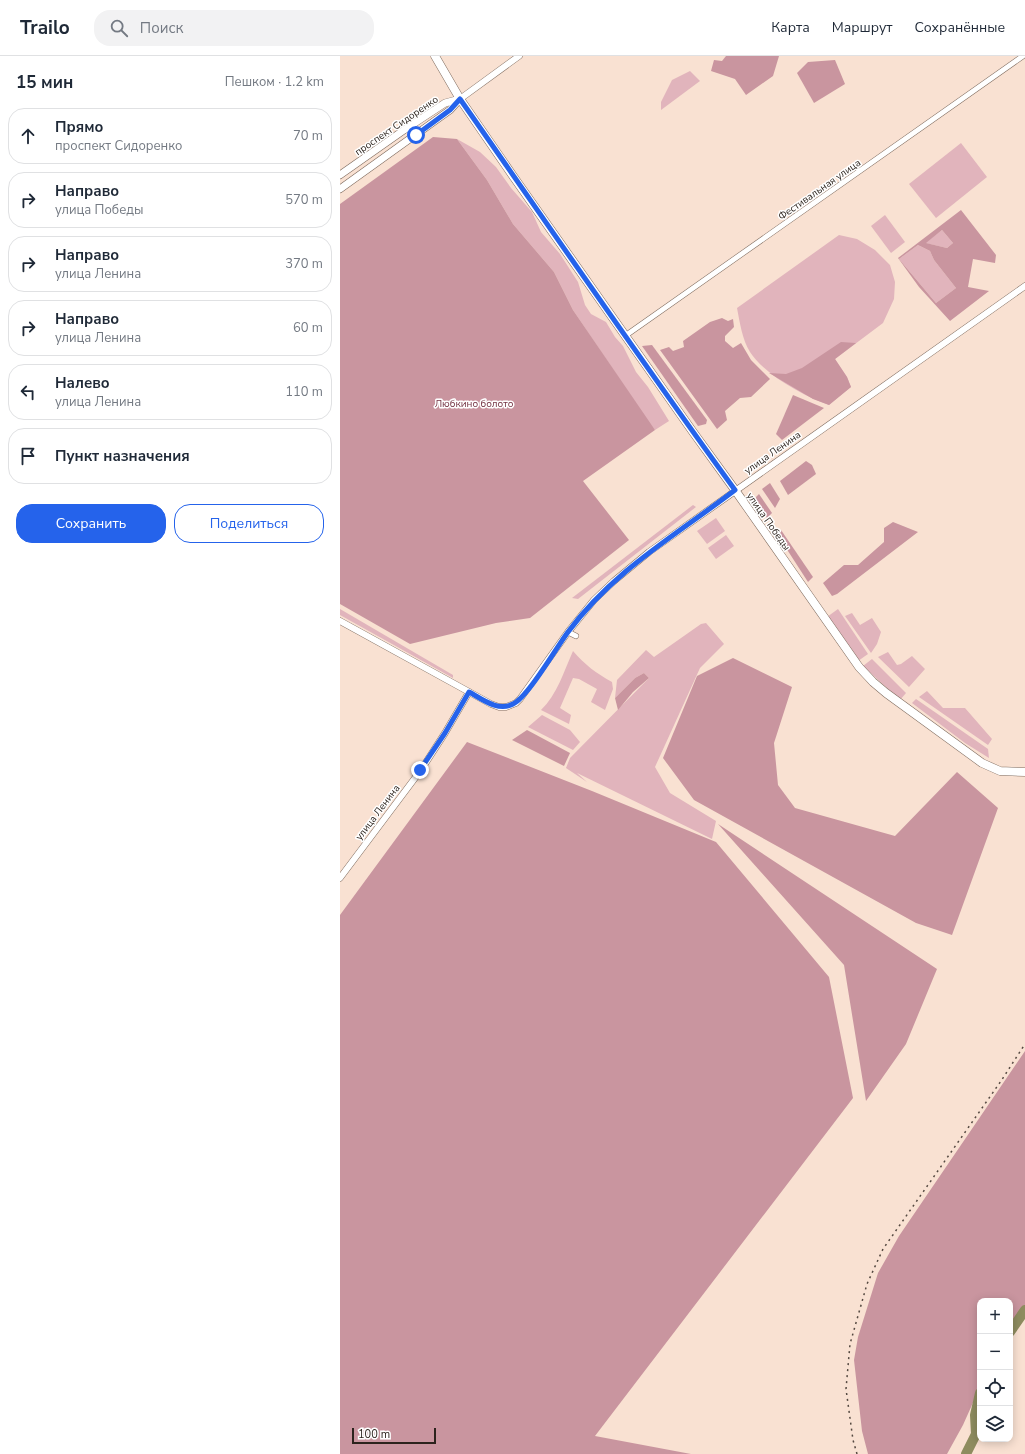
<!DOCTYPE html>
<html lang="ru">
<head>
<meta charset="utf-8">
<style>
	:root { --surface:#fff; --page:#f2f2f3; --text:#1f2937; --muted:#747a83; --line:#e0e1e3; --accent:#2563eb }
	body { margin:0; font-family:"Nunito Sans",sans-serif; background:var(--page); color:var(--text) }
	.controls { position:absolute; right:12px; bottom:12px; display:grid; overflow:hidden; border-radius:8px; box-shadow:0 2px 10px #0003 }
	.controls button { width:36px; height:36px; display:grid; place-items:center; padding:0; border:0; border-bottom:1px solid var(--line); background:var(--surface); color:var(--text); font:20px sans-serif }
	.scale { position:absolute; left:12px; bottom:10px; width:84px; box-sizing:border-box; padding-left:4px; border:2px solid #2c231d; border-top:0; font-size:11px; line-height:14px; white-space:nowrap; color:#2c231d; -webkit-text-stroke:3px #fff; paint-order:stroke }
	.stop { position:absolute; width:12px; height:12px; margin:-9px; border:3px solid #2563eb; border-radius:50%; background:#fff }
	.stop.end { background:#2563eb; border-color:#fff; box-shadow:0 1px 4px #0008 }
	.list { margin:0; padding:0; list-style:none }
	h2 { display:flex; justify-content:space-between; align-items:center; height:52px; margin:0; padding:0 16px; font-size:17px }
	h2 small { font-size:13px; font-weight:400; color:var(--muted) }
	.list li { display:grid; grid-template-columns:26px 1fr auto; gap:12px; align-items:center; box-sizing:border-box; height:56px; margin:0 8px 8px; padding:0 8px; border:1px solid var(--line); border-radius:16px }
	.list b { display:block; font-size:15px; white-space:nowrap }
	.list p { margin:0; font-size:13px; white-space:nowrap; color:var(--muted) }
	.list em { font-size:13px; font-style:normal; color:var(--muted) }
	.actions { display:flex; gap:8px; padding:12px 16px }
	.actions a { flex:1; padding:9px 0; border:1px solid var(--accent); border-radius:16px; text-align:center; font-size:14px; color:var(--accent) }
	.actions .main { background:var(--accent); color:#fff }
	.icon { flex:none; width:22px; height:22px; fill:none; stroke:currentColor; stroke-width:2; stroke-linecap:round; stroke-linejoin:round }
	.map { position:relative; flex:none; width:685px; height:1398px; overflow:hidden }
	header { display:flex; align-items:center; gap:24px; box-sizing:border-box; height:56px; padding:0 20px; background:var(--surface); border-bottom:1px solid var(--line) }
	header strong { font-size:19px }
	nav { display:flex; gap:22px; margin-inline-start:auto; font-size:14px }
	.search { width:280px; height:36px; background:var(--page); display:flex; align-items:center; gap:10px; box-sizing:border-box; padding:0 14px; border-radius:16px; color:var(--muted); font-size:15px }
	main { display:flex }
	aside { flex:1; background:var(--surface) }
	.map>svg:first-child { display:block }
</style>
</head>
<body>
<header>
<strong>Trailo</strong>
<div class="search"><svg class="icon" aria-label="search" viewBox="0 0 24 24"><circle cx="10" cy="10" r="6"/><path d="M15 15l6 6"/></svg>Поиск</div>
<nav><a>Карта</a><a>Маршрут</a><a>Сохранённые</a></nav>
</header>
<main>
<aside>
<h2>15 мин<small>Пешком · 1.2 km</small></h2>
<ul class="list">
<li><svg class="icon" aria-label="ahead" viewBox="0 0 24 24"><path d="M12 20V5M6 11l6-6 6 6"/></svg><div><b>Прямо</b><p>проспект Сидоренко</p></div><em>70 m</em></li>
<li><svg class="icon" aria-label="right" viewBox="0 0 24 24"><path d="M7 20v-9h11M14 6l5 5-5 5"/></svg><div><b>Направо</b><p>улица Победы</p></div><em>570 m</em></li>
<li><svg class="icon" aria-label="right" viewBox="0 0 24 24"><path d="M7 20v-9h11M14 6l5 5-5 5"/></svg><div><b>Направо</b><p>улица Ленина</p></div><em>370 m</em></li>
<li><svg class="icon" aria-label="right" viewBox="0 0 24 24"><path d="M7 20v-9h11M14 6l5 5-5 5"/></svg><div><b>Направо</b><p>улица Ленина</p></div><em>60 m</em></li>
<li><svg class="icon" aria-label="left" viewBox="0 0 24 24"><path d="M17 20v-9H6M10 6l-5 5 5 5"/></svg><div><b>Налево</b><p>улица Ленина</p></div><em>110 m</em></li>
<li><svg class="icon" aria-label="arrive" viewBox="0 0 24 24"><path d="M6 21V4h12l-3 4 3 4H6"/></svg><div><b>Пункт назначения</b></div></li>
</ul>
<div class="actions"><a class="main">Сохранить</a><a>Поделиться</a></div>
</aside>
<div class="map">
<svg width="685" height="1398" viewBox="0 0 685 1398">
	<rect width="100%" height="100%" fill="#f9e1d2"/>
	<g fill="#e1b4bc">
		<polygon points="350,15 360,25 321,54 321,46 332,24"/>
		<polygon points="117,83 140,96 156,111 171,132 192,156 201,176 220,198 238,226 245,249 251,258 266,266 275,281 283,290 296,316 308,331 329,365 315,374 310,368 233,254 214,216 173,168 147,124"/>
		<polygon points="621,87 647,121 596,162 569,128"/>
		<polygon points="545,159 565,186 551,197 531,170"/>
		<polygon points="602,174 613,187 607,192 585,187"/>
		<path d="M499 179 517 183 535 194 550 209 555 226 554 243 543 267 495 303 507 321 511 331 489 349C464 340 425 319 410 296 402 283 400 267 397 252Z"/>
		<polygon points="578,189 590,195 594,204 616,232 596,247 559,203"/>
		<polygon points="353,449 356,451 238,543 232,542"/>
		<polygon points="376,462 385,475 367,488 357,475"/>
		<polygon points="386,479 394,490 376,503 368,492"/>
		<polygon points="0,553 113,619 113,622 0,559"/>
		<polygon points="498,553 528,598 518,605 487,561"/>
		<polygon points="512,557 520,569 532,562 541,576 537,588 531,597 505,560"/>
		<polygon points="366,567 384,588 360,612 315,711 330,737 376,765 372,783 237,717 247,726 226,712 230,702 309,622 304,617 295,622 275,642 277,624 306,594 314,601 361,568"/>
		<path d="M233 595C245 609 256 617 272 626L273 633 265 654 251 646 257 633 239 623 233 622 220 652 231 659 229 668 201 654C217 639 224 615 233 595Z"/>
		<polygon points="548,596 557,609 561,608 572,600 585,613 569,631 538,601"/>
		<polygon points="532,603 566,637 560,644 523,610"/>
		<polygon points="587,635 603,652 625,652 652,683 648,689 579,641"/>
		<polygon points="576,643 648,693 649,702 625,687 572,647"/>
		<polygon points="202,659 230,674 240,686 233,694 188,671"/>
	</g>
	<g fill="#c9959f" fill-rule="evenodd">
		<polygon points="386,0 439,0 433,20 406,39 395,23 371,15 374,4 382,5"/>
		<polygon points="495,4 505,28 474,47 457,17 468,6"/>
		<polygon points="93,81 117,83 147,124 173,168 214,216 233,254 315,374 243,425 289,484 190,562 156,567 70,588 0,548 0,148"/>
		<path d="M621 154 656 199 655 207 633 203 628 231 649 235 610 265 579 231 558 202ZM602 174 613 187 607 192 586 187ZM578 189 590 195 594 204 616 232 596 247 559 203Z"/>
		<polygon points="382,262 388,265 393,263 394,271 385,280 385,285 393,292 401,287 411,304 430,323 411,341 400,342 385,355 387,364 377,373 320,294 329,291 333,295 344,291 343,285 370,266"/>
		<polygon points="501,286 516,287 495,303 507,321 511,331 489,349 473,343 429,317 446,318 462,312"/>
		<polygon points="312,289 367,364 366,368 358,370 302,290"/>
		<polygon points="453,339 484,352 442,384 436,378"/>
		<polygon points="466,405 472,409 476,418 448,439 440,425"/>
		<polygon points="430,427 440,443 435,452 422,433"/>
		<polygon points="419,438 432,457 427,462 417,447 416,441"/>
		<polygon points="553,466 578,476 497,538 492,540 483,527 504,509 518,509 544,486 544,472"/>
		<polygon points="441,474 473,521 468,526 437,478"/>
		<polygon points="393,602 452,631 434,687 438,729 455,752 555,780 617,716 658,752 612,879 576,867 354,744 323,702 357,620"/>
		<polygon points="304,617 309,622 293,636 278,654 275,642 295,622"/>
		<polygon points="187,674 230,697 224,710 172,684"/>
		<polygon points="127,686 252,735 376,786 489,921 513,1042 255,1380 351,1398 0,1398 0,859"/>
		<polygon points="378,768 597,913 566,988 526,1045 504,909"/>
		<polygon points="685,995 685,1254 670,1270 670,1245 640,1245 640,1331 623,1369 607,1398 528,1398 522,1375 514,1304 518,1281 538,1217 559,1180"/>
	</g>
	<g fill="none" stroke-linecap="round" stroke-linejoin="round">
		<g stroke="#8e8c5f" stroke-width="10">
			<polyline points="670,1276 685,1254"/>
			<polyline points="626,1398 636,1378 635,1359 640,1337"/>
		</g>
		<g stroke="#7f6b5e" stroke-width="6">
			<g id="minor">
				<polyline points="285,280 683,0"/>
				<polyline points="228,576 236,580"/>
			</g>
		</g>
		<g stroke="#7f6b5e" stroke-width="7">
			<g id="tertiary">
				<polyline points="120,43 179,0"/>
				<polyline points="0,565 151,648 159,651 166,651 176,647 180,643 228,576 254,544 274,525 309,496 685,230"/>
				<polyline points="0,822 81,714 105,677 129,636"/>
			</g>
		</g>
		<g stroke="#7f6b5e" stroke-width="8">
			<g id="secondary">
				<polyline points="0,119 64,74 105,47 120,43"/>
				<polyline points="0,133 110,54 120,43"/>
			</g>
		</g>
		<g stroke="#7f6b5e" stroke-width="9">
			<polyline id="primary" points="95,0 120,43 173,120 353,376 395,434 519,611 533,626 546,637 642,707 660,715 685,716"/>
		</g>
		<use href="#minor" stroke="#fff" stroke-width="5"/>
		<use href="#tertiary" stroke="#fff" stroke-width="6"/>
		<use href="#secondary" stroke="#fff" stroke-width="7"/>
		<use href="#primary" stroke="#fff" stroke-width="8"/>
		<polyline stroke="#554941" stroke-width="1.5" stroke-dasharray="2 4" stroke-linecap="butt" points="517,1398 513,1384 506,1333 510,1288 527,1228 543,1193 661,1025 685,988"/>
	</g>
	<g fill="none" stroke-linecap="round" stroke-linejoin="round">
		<path stroke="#2563eb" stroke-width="5" d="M76 79 110 54 120 43C211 173 301 305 395 434 335 480 274 514 228 576 216 592 188 641 173 648 158 656 142 643 129 636L105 677 80 714"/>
	</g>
	<g text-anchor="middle" stroke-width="3" stroke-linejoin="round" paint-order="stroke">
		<g font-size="10" fill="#2c231d" stroke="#fff">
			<text transform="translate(56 69) rotate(-34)" y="4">проспект Сидоренко</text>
			<text transform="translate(479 133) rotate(-35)" y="4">Фестивальная улица</text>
			<text transform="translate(432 396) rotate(-35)" y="4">улица Ленина</text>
			<text transform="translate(429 465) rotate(55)" y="4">улица Победы</text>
			<text transform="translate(37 756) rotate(-53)" y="4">улица Ленина</text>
		</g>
		<g font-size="10" fill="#743343" stroke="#fff">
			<text x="134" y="351">Любкино болото</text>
		</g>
	</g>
</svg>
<div class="controls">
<button>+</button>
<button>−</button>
<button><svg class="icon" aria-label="locate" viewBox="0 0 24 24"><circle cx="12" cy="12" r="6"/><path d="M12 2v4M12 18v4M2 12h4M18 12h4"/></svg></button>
<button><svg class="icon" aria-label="layers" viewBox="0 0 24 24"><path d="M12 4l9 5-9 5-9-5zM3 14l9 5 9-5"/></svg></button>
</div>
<div class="scale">100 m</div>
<div class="stop" style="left:76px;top:79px"></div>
<div class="stop end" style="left:80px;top:714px"></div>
</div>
</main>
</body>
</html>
